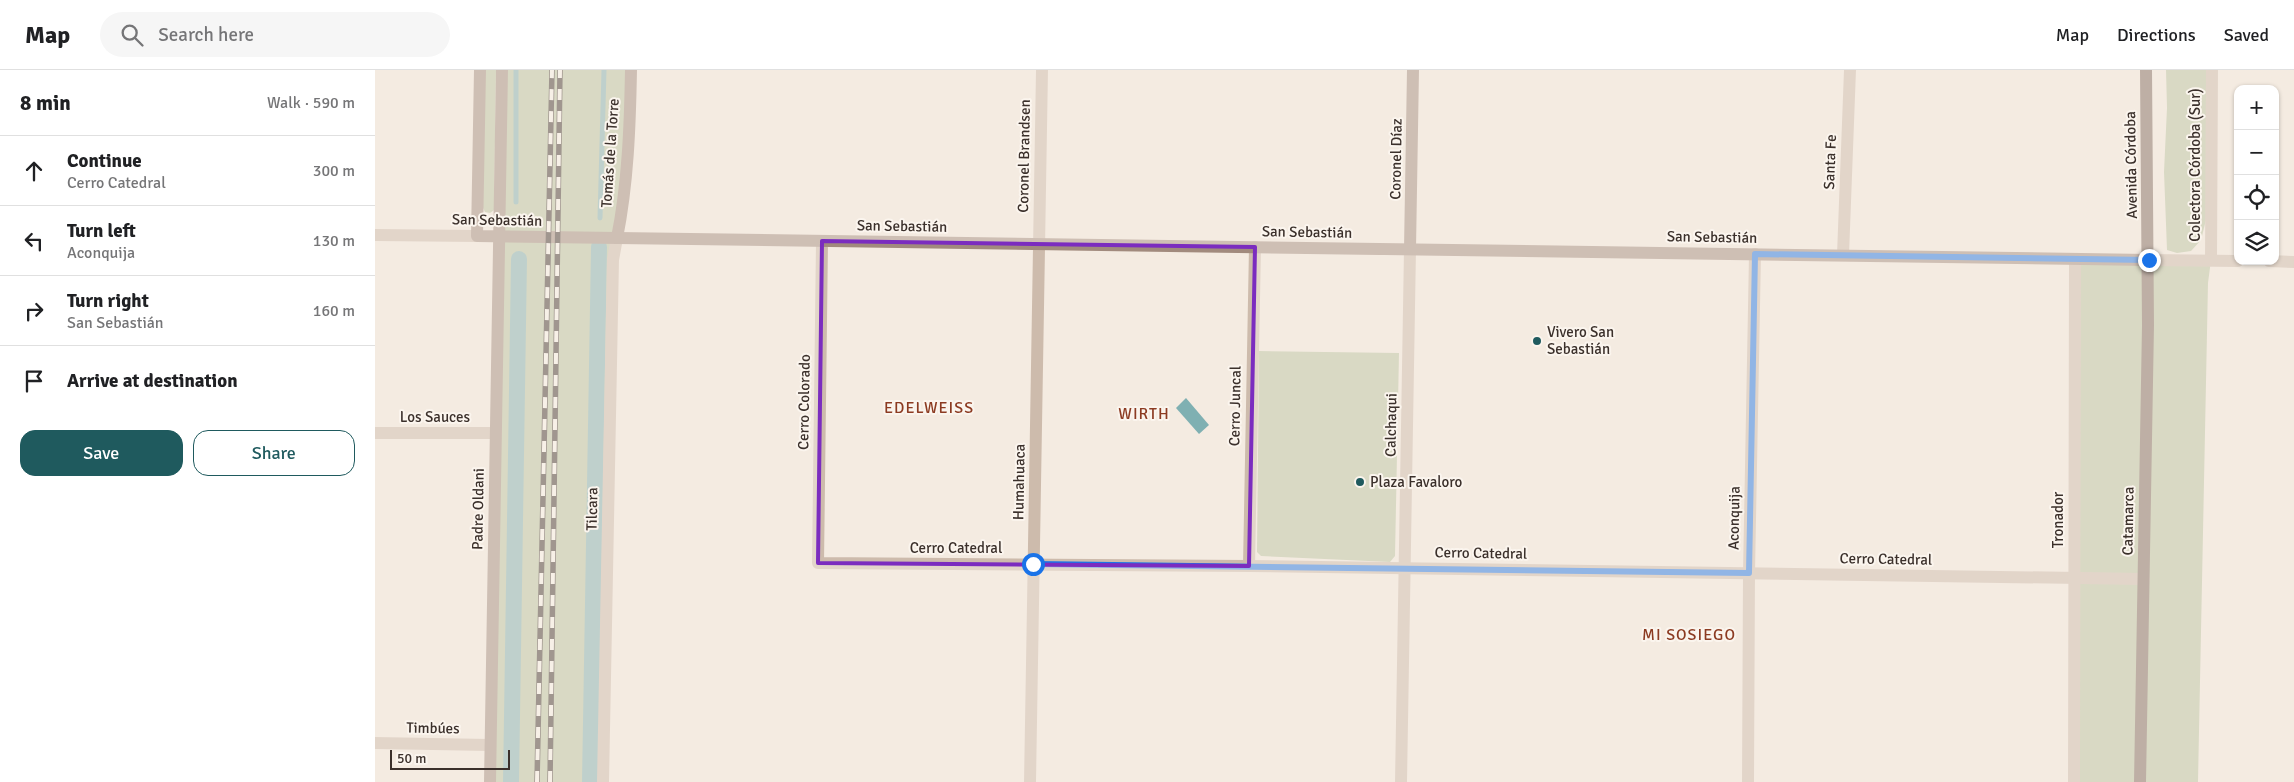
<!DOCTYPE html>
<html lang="en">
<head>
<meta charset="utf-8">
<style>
	:root { --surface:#fff; --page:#f6f6f6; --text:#202124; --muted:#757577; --line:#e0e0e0; --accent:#1f5a5e }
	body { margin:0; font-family:Signika,sans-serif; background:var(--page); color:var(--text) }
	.controls { position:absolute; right:15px; top:15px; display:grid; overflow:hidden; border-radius:10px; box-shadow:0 1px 4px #0004 }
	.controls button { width:45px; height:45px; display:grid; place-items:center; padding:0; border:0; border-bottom:1px solid var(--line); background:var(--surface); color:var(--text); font:25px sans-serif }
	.scale { position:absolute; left:15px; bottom:12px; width:120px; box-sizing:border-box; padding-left:5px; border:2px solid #3b302b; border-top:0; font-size:14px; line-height:18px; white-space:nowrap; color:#3b302b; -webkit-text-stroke:4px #fbf5ee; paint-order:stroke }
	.stop { position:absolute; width:15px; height:15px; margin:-11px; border:4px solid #1a73e8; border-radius:50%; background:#fff }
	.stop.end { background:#1a73e8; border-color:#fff; box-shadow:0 1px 5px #0008 }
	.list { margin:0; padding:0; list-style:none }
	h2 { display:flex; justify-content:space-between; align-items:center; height:65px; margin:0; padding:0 20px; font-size:21px }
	h2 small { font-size:16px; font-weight:400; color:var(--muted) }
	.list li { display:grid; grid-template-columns:32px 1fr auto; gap:15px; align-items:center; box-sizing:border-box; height:70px; padding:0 20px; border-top:1px solid var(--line) }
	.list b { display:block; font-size:19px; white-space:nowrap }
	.list p { margin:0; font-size:16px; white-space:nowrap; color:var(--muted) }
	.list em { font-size:16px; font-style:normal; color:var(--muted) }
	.actions { display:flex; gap:10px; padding:15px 20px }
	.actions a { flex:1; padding:11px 0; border:1px solid var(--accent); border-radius:15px; text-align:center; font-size:18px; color:var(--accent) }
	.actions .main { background:var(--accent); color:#fff }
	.icon { flex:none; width:28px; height:28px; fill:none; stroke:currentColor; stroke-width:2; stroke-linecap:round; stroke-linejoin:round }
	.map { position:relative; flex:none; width:1919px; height:712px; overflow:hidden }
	header { display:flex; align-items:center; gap:30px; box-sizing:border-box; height:70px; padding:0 25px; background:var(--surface); border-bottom:1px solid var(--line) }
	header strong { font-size:24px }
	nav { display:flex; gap:28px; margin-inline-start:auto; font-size:18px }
	.search { width:350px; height:45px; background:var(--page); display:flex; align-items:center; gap:12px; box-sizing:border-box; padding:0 18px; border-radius:28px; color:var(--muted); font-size:19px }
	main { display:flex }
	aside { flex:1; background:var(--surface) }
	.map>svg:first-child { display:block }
</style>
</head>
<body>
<header>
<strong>Map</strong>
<div class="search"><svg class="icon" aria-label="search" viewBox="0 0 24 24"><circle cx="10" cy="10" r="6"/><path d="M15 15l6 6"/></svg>Search here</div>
<nav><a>Map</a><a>Directions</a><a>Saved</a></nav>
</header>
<main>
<aside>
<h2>8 min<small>Walk · 590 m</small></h2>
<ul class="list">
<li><svg class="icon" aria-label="ahead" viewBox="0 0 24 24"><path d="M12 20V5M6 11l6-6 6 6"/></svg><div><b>Continue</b><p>Cerro Catedral</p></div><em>300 m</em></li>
<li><svg class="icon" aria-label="left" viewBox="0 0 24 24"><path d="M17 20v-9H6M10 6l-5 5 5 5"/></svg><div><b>Turn left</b><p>Aconquija</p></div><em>130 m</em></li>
<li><svg class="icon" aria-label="right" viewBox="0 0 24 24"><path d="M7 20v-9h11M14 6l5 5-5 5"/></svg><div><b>Turn right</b><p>San Sebastián</p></div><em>160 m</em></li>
<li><svg class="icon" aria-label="arrive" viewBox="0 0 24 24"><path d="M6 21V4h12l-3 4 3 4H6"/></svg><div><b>Arrive at destination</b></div></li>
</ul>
<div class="actions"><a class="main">Save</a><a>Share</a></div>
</aside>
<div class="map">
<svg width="1919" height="712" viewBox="0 0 1919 712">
	<rect width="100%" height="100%" fill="#f4ebe1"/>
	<g fill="#b8c4a0">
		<polygon points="109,0 121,0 119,140 115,143 110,142 108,138"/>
		<polygon points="127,0 256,0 238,190 228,712 115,712"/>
		<polygon points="1791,0 1832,0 1832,146 1826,170 1816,181 1802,183 1792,180 1789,102 1792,38"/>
		<polygon points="1700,189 1836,190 1833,213 1823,712 1699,712"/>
		<polygon points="884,281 1024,283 1020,486 1015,492 886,486 882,482"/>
	</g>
	<polygon fill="#7fb0b2" points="811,328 834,355 824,364 801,338"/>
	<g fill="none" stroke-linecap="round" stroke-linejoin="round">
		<g stroke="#7fb0b2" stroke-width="5">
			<polyline points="141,132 141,0"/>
			<polyline points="225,148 229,0"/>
		</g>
		<g stroke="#7fb0b2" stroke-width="16">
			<polyline points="136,712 144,189"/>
			<polyline points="215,712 224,177"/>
		</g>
		<g stroke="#cdbbac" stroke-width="12">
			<polyline points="0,165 102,166"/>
			<polyline points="447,171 443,493 874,496 1769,509"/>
			<polyline points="1468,185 1475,0"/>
			<polyline points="1773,190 1863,191"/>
			<polyline points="1836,190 1837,0"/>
			<polyline points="1894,191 1919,192"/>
			<polyline points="0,363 121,363"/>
			<polyline points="874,496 880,177"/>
			<polyline points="0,673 115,675"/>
			<polyline points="228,712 238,190 242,168"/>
			<polyline points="655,712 667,0"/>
			<polyline points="1026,712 1035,179"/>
			<polyline points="1373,712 1374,503 1380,184"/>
			<polyline points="1699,712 1700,189"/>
		</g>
		<g stroke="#a18a7d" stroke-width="12">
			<polyline points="105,0 102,166 1773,190"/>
			<path d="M242 168C253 113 255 56 256 0"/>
			<polyline points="1035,179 1038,0"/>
			<polyline points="115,712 127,0"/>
		</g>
		<polyline stroke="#7d675c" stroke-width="12" points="1765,712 1773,255 1771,0"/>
		<g stroke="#3b302b" stroke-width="5.5">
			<g id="rail">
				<polyline points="162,712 177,0"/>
				<polyline points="175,712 185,0"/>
			</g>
		</g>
		<use href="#rail" stroke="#fbf5ee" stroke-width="4" stroke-dasharray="11" stroke-linecap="butt"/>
	</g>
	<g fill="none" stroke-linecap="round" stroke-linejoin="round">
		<polyline stroke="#1a73e8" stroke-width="6" points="658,494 1374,503 1380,184 1774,190"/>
	</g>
	<path d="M0 0H1919V712H0ZM447 171 880 177 874 496 443 493Z" fill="#f4ebe1" fill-opacity=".55" fill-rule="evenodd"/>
	<path fill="none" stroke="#7b2cbf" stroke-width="4" stroke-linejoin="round" d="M447 171 880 177 874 496 443 493Z"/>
	<g fill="#1f5a5e" stroke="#fbf5ee" stroke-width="2">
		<circle cx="1162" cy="271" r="5"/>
		<circle cx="985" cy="412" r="5"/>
	</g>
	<g text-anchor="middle" stroke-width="4" stroke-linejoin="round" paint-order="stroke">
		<g font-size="15" fill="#3b302b" stroke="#fbf5ee">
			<text transform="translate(235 83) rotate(-86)" y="5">Tomás de la Torre</text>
			<text transform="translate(649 86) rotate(-89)" y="5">Coronel Brandsen</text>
			<text transform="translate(1021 89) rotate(-89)" y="5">Coronel Díaz</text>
			<text transform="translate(1455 92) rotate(-88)" y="5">Santa Fe</text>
			<text transform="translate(1756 95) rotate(-91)" y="5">Avenida Córdoba</text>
			<text transform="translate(1820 95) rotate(-90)" y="5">Colectora Córdoba (Sur)</text>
			<text transform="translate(122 150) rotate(1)" y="5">San Sebastián</text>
			<text transform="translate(527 156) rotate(1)" y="5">San Sebastián</text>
			<text transform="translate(932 162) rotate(1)" y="5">San Sebastián</text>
			<text transform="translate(1337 167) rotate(1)" y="5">San Sebastián</text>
			<text transform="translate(429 332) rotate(-89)" y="5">Cerro Colorado</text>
			<text transform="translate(860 336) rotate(-89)" y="5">Cerro Juncal</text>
			<text x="60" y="352">Los Sauces</text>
			<text transform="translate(1016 355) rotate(-89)" y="5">Calchaqui</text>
			<text transform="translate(644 412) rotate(-89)" y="5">Humahuaca</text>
			<text transform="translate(103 439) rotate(-89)" y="5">Padre Oldani</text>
			<text transform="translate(217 439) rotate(-89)" y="5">Tilcara</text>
			<text transform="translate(1359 448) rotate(-89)" y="5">Aconquija</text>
			<text transform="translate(1683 450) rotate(-90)" y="5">Tronador</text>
			<text transform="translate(1753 451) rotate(-89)" y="5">Catamarca</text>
			<text x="581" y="483">Cerro Catedral</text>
			<text transform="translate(1106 483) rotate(1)" y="5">Cerro Catedral</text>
			<text transform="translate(1511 489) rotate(1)" y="5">Cerro Catedral</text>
			<text transform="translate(58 658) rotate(1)" y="5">Timbúes</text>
		</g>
		<g font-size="15" fill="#3b302b" stroke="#fbf5ee" text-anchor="start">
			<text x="1172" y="267">Vivero San<tspan x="1172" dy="17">Sebastián</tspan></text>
			<text x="995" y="417">Plaza Favaloro</text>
		</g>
		<g font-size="16" letter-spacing="1" fill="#8c3b22" stroke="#fbf5ee">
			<text x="554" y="343">EDELWEISS</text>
			<text x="769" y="349">WIRTH</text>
			<text x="1314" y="570">MI SOSIEGO</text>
		</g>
	</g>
</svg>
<div class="controls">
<button>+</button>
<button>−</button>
<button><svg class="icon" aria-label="locate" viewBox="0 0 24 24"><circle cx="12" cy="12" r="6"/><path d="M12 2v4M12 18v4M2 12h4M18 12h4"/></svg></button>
<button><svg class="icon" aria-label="layers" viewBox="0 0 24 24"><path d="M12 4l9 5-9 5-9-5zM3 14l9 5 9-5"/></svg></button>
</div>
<div class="scale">50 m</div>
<div class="stop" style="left:658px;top:494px"></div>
<div class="stop end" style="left:1774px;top:190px"></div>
</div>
</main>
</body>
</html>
